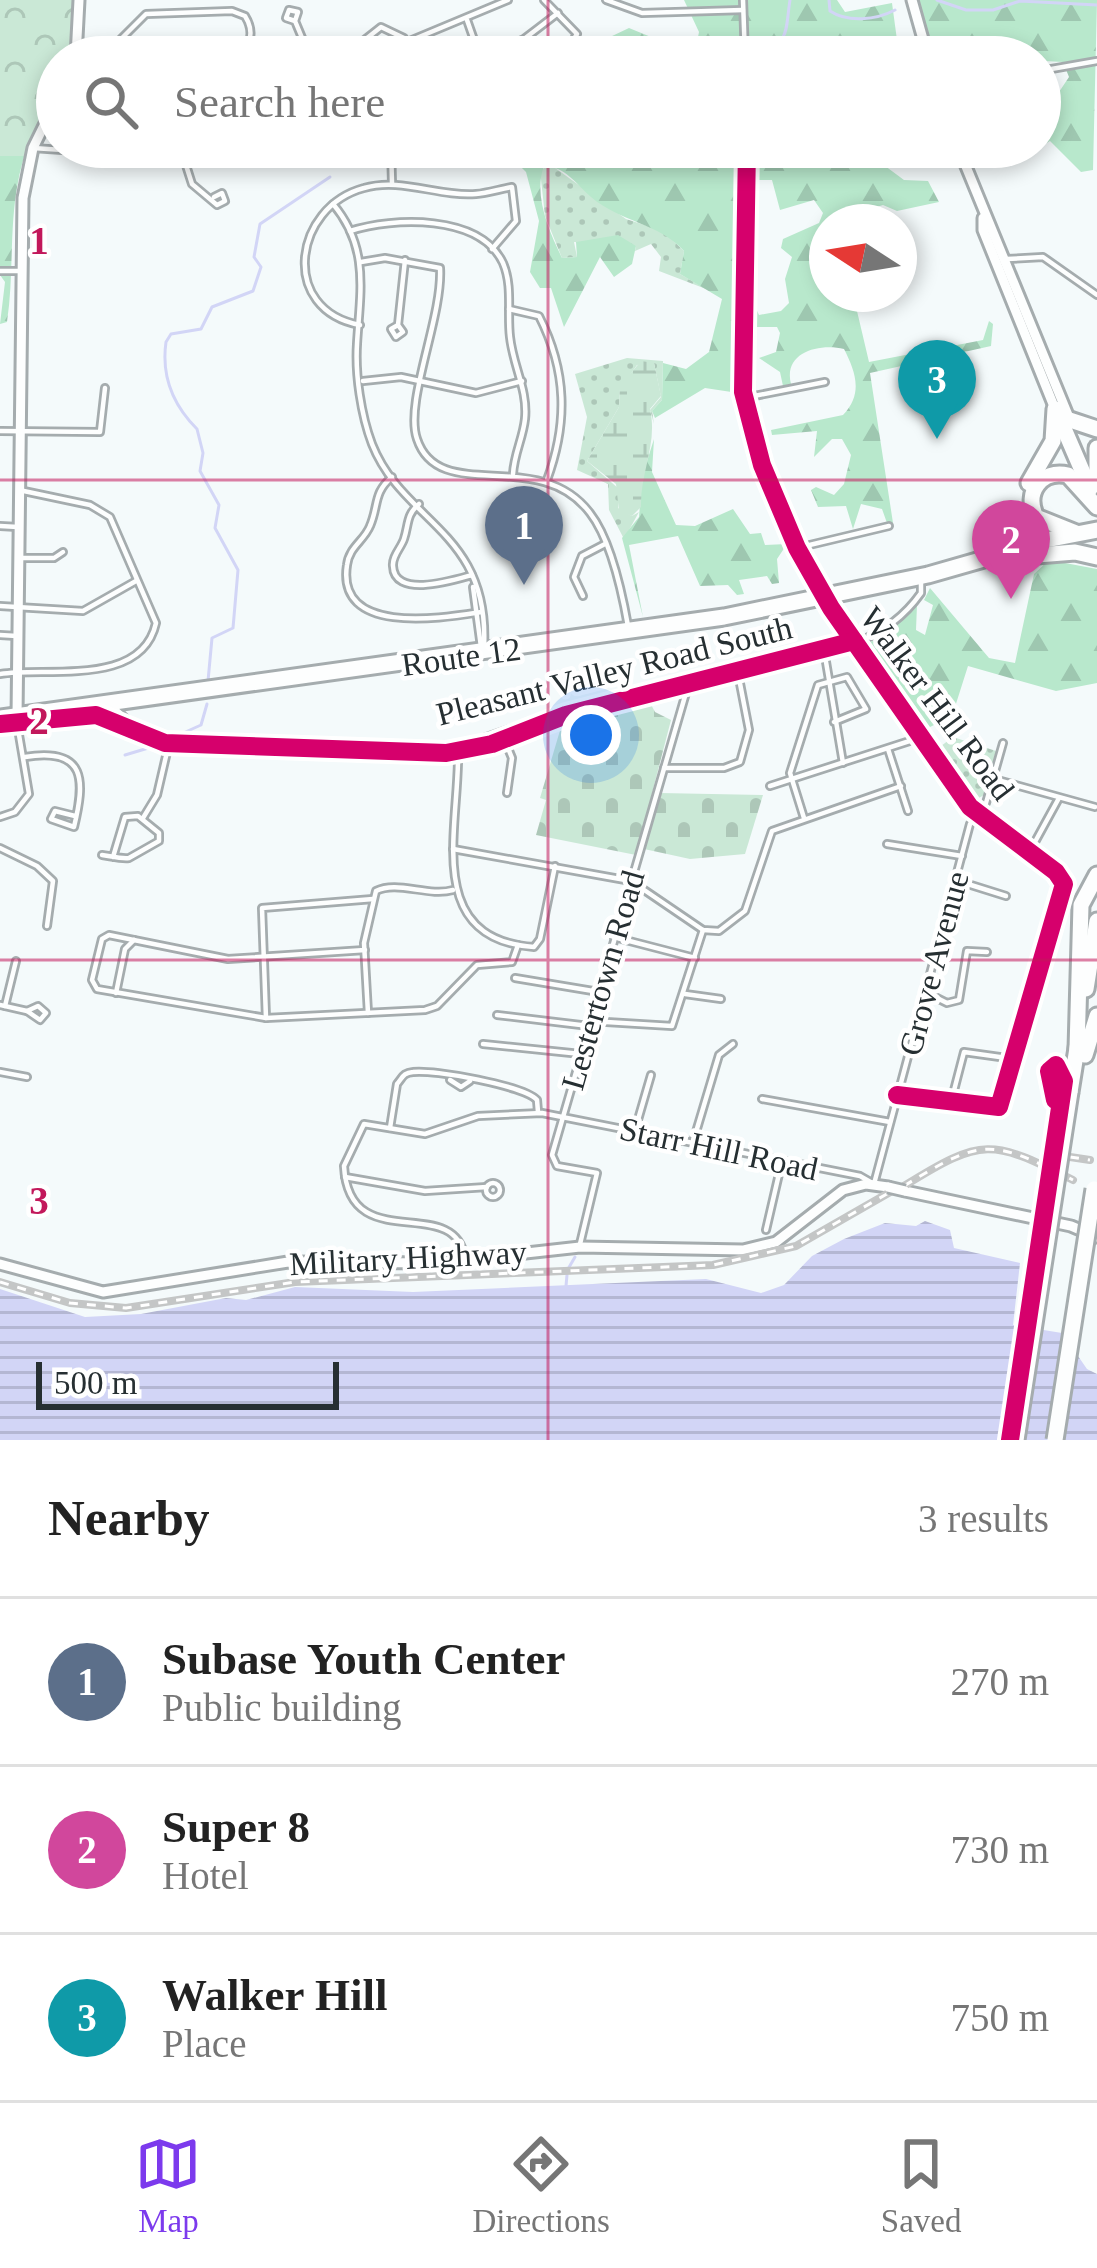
<!DOCTYPE html>
<html lang="en">
<head>
<meta charset="utf-8">
<style>
	:root { --surface:#fff; --page:#f6f6f6; --text:#222; --muted:#767676; --line:#e0e0e0; --accent:#7c3aed }
	body { margin:0; font-family:"Times New Roman",serif; background:var(--page); color:var(--text) }
	.compass { position:absolute; left:809px; top:204px; width:108px; height:108px; border-radius:50%; background:var(--surface); box-shadow:0 6px 18px #0003; rotate:282deg }
	.scale { position:absolute; left:36px; bottom:30px; width:303px; box-sizing:border-box; padding-left:12px; border:6px solid #262f32; border-top:0; font-size:33px; line-height:42px; white-space:nowrap; color:#262f32; -webkit-text-stroke:9px #fff; paint-order:stroke }
	.you { position:absolute; left:591px; top:735px; width:42px; height:42px; margin:-30px; border:9px solid #fff; border-radius:50%; background:#1a73e8; box-shadow:0 0 0 18px #1a73e833 }
	.badge { display:grid; place-items:center; width:78px; height:78px; border-radius:50%; background:var(--accent); color:#fff; font-size:39px; font-weight:700 }
	.pin { position:absolute; translate:-50% -99px; filter:drop-shadow(0 3px 6px #0008) }
	.pin::after { content:''; position:absolute; top:63px; width:42px; height:36px; background:inherit; clip-path:polygon(0 0,100% 0,50% 100%) }
	.list { margin:0; padding:0; list-style:none }
	h2 { display:flex; justify-content:space-between; align-items:center; height:156px; margin:0; padding:0 48px; font-size:51px }
	h2 small { font-size:39px; font-weight:400; color:var(--muted) }
	.list li { display:grid; grid-template-columns:78px 1fr auto; gap:36px; align-items:center; box-sizing:border-box; height:168px; padding:0 48px; border-top:3px solid var(--line) }
	.list b { display:block; font-size:45px; white-space:nowrap }
	.list p { margin:0; font-size:39px; white-space:nowrap; color:var(--muted) }
	.list em { font-size:39px; font-style:normal; color:var(--muted) }
	.icon { flex:none; width:66px; height:66px; fill:none; stroke:currentColor; stroke-width:2; stroke-linecap:round; stroke-linejoin:round }
	.map { position:relative; flex:none; width:1097px; height:1440px; overflow:hidden }
	.search { position:absolute; background:var(--surface); box-shadow:0 6px 18px #0003; left:36px; right:36px; top:36px; height:132px; display:flex; align-items:center; gap:30px; box-sizing:border-box; padding:0 42px; border-radius:66px; color:var(--muted); font-size:45px }
	.sheet { height:660px; background:var(--surface) }
	nav { display:flex; justify-content:space-around; align-items:center; box-sizing:border-box; height:168px; border-top:3px solid var(--line); background:var(--surface); font-size:33px; color:var(--muted) }
	nav a { display:grid; justify-items:center; gap:6px }
	nav .on { color:var(--accent) }
	.map>svg:first-child { display:block }
</style>
</head>
<body>
<div class="map">
<svg width="1097" height="1440" viewBox="0 0 1097 1440">
	<defs>
		<pattern id="grass-dots" width="8" height="8" patternUnits="userSpaceOnUse" patternTransform="scale(3)"><rect width="8" height="8" fill="#cae8d6"/><path d="M2 2h.1M6 6h.1" fill="none" stroke="#adc7b8" stroke-width="1.8" stroke-linecap="round"/></pattern>
		<pattern id="forest-firs" width="22" height="20" patternUnits="userSpaceOnUse" patternTransform="scale(3)"><rect width="22" height="20" fill="#b8e8cc"/><path d="M5 1l3.5 6h-7zM16 11l3.5 6h-7z" fill="#9ec7b0"/></pattern>
		<pattern id="wetland-marsh" width="20" height="14" patternUnits="userSpaceOnUse" patternTransform="scale(3)"><rect width="20" height="14" fill="#cae8d6"/><path d="M1 5h8M5 5V1M11 12h8M15 12V8" fill="none" stroke="#adc7b8"/></pattern>
		<pattern id="cemetery-stones" width="16" height="16" patternUnits="userSpaceOnUse" patternTransform="scale(3)"><rect width="16" height="16" fill="#cae8d6"/><path d="M2 7V4a2 2 0 0 1 4 0v3zM10 15v-3a2 2 0 0 1 4 0v3z" fill="#adc7b8"/></pattern>
		<pattern id="park-crowns" width="20" height="18" patternUnits="userSpaceOnUse" patternTransform="scale(3)"><rect width="20" height="18" fill="#cae8d6"/><path d="M2 6a3 3 0 1 1 6 0M12 15a3 3 0 1 1 6 0" fill="none" stroke="#adc7b8"/></pattern>
		<pattern id="water-rules" width="6" height="5" patternUnits="userSpaceOnUse" patternTransform="scale(3)"><rect width="6" height="5" fill="#d2d5f6"/><path d="M0 2.5h6" fill="none" stroke="#b4b7d3"/></pattern>
	</defs>
	<rect width="100%" height="100%" fill="#f4fafb"/>
	<g fill="url(#grass-dots)">
		<polygon points="551,165 626,219 663,231 684,251 680,274 706,289 659,271 661,257 651,244 635,251 636,246 574,242 577,257 562,258 545,216 540,170"/>
		<polygon points="627,358 663,361 662,400 652,411 654,424 650,410 661,397 654,363 637,365 620,389 619,407 587,461 619,489 618,508 632,516 639,512 624,539 609,510 608,484 577,470 587,417 575,374"/>
		<polygon points="953,737 996,751 984,795 977,799 969,796 937,749"/>
	</g>
	<g fill="url(#forest-firs)" fill-rule="evenodd">
		<path d="M0 0 57 57C48 100 26 139 18 182 9 229 14 276 7 322L0 324 5 282 0 275Z"/>
		<polygon points="684,0 837,0 845,12 892,3 897,40 874,57 594,57 610,37 629,28 673,46 696,47 699,32"/>
		<polygon points="915,0 1097,0 1093,170 1081,172 1050,141 1040,147 1040,130 1059,118 1059,92 1069,77 1063,62 970,57 968,52 932,57"/>
		<path d="M513 147H877V160L904 180 928 181 939 202 897 211 883 205 827 222V294H853L869 362 983 340 989 321 993 324 991 346 870 373 893 523H887L882 509 861 504 853 529 846 506 818 507 811 490 816 487 834 495 844 484 851 455 842 439H832L814 457 817 431 772 435 771 430 843 415C864 393 855 371 844 349 818 343 783 353 791 384L783 386 780 372 759 358 776 352 780 333 777 327H754L738 393 705 388 655 418 652 411 662 400 663 363 686 369 709 352 722 299 680 274 684 251C659 223 620 222 591 197 575 183 566 167 544 166 533 195 549 231 562 258L577 257 576 242 618 235 636 246 632 264 614 277 600 257 564 327 551 288H540L530 272 539 221 526 172 511 157ZM752 180H772L780 210 814 200 823 213 819 223 783 239 781 248 792 257 785 279 789 303 781 311 759 315 751 298Z"/>
		<polygon points="654,439 652,472 676,525 695,526 733,509 750,534 761,533 765,545 787,544 777,559 779,583 772,584 767,576 739,580 744,594 737,595 728,585 700,586 678,536 629,545 643,617 622,538 639,517 642,477"/>
		<polygon points="1049,560 1097,569 1097,683 1056,691 968,666 947,732 936,724 922,731 862,645 886,636 917,605 916,630 925,635 933,605 924,600 930,588 989,658 1015,663 1034,574"/>
	</g>
	<path fill="url(#wetland-marsh)" d="M641 361 654 363 661 396 650 409C658 444 640 472 641 507L632 516 619 511 616 484 587 461 619 407 620 386Z"/>
	<g fill="url(#cemetery-stones)">
		<polygon points="646,695 655,712 671,720 636,855 536,835 546,800 540,798 564,717"/>
		<polygon points="660,793 763,795 745,854 690,859 644,849"/>
	</g>
	<polygon fill="url(#park-crowns)" points="0,0 73,0 76,24 70,57 57,57 57,86 25,156 0,156"/>
	<polygon fill="url(#water-rules)" points="925,1221 950,1230 954,1248 1020,1263 1013,1325 1062,1333 1087,1369 1097,1374 1097,1440 0,1440 0,1289 85,1317 141,1314 226,1298 246,1300 295,1287 413,1292 706,1279 761,1293 784,1285 812,1256 844,1239 885,1223 916,1226"/>
	<g fill="none" stroke-linecap="round" stroke-linejoin="round">
		<g stroke="#d2d5f6" stroke-width="3">
			<path d="M829 0 830 11C848 23 876 20 895 10"/>
			<polyline points="937,0 966,10 993,10 1020,1 1097,5"/>
			<path d="M759 57C791 40 785 31 790 0"/>
			<path d="M208 681 212 638 233 628 238 570 215 528 219 505 200 471 203 453 197 429C174 406 161 377 166 342L171 334 201 329 212 307 253 291 261 267 254 257 260 224 330 177"/>
			<polyline points="181,734 201,725 207,704"/>
			<polyline points="125,755 155,746"/>
			<polyline points="568,1269 575,1257"/>
			<polyline points="566,1286 567,1275"/>
		</g>
		<g stroke="#a5acae" stroke-width="10">
			<g id="street">
				<polyline points="544,0 577,34 563,57"/>
				<polyline points="606,0 642,13 743,10"/>
				<polyline points="743,0 745,57"/>
				<polyline points="467,20 480,57"/>
				<polyline points="295,21 286,18 289,10 298,12 295,21 310,57"/>
				<polyline points="407,42 508,0"/>
				<polyline points="79,49 107,57"/>
				<polyline points="76,54 97,57"/>
				<path d="M105 55 146 14 232 11 245 16C255 32 251 47 236 57"/>
				<polyline points="152,57 181,48 213,57"/>
				<polyline points="343,57 381,27 404,38 407,57"/>
				<polyline points="484,57 524,39 558,13"/>
				<polyline points="1040,71 1097,61"/>
				<polyline points="391,147 392,183"/>
				<polyline points="747,147 744,398 762,465 822,592"/>
				<polyline points="33,148 195,159 236,147"/>
				<polyline points="184,159 192,184 217,205 225,201 222,193 214,197"/>
				<path d="M333 204C370 248 360 292 357 344 355 374 361 415 372 444 403 523 490 531 484 647"/>
				<path d="M350 231C393 217 480 214 503 263 513 286 507 313 510 337 513 366 528 390 525 419 523 438 514 454 513 474"/>
				<polyline points="1007,259 1043,257 1097,295"/>
				<path d="M361 262 385 258 440 268C443 317 404 402 417 439 439 506 539 445 590 513 611 540 622 592 628 626"/>
				<polyline points="0,271 21,271"/>
				<path d="M509 309 539 316C567 371 568 423 547 480"/>
				<path d="M360 325C279 310 293 207 364 188 401 177 438 197 476 194 488 193 500 189 512 187L516 221 492 249"/>
				<polyline points="398,325 391,329 396,337 403,332 398,325 405,260"/>
				<polyline points="363,381 401,377 476,393 522,381"/>
				<polyline points="744,398 825,382"/>
				<polyline points="0,431 100,432 105,388"/>
				<path d="M392 477C373 493 379 505 370 526 364 541 349 547 347 565 336 636 442 618 481 612"/>
				<path d="M419 504C406 515 409 524 404 539 401 548 392 556 393 566 394 599 454 580 472 575"/>
				<polyline points="0,526 18,527"/>
				<polyline points="797,548 889,526"/>
				<polyline points="18,558 54,558 63,552"/>
				<polyline points="473,587 481,647"/>
				<polyline points="583,596 574,577 582,556 605,544"/>
				<polyline points="828,602 977,814 1056,872 1064,884 999,1107 897,1095"/>
				<polyline points="0,606 83,611 136,581"/>
				<polyline points="0,635 17,636"/>
				<path d="M857 642C884 632 904 617 921 593V579"/>
				<polyline points="824,650 843,763"/>
				<path d="M0 674C48 667 142 687 156 623L110 517 90 505 19 490"/>
				<polyline points="116,709 137,729 170,739 458,747 561,711 852,639"/>
				<polyline points="503,736 512,758 507,793"/>
				<path d="M458 747C461 823 420 939 534 947L540 939 555 866"/>
				<polyline points="888,749 908,811"/>
				<path d="M25 757C87 747 85 781 74 827L51 819 55 811 75 816"/>
				<polyline points="664,768 724,768 740,762 749,730 737,668"/>
				<polyline points="994,779 1095,807"/>
				<polyline points="770,786 922,737"/>
				<polyline points="0,817 15,812 29,794 17,723"/>
				<polyline points="143,818 157,795 170,739"/>
				<polyline points="804,818 790,773 818,685 847,677 866,709 834,722"/>
				<polyline points="887,844 962,856"/>
				<polyline points="0,848 37,866 53,881 47,926"/>
				<polyline points="453,849 631,881 703,930 719,931 745,911 772,831 901,786"/>
				<polyline points="1030,851 1059,798"/>
				<path d="M102 855C110 856 121 859 129 858L159 841V833L138 816 125 817 113 857"/>
				<polyline points="955,880 1006,896"/>
				<polyline points="614,937 695,958"/>
				<polyline points="365,950 228,959 109,935 102,939 92,980 97,989 266,1018 425,1010 437,1006 477,965 512,962 518,945"/>
				<polyline points="515,978 599,992"/>
				<polyline points="925,992 947,1003 959,1000 967,951 987,952"/>
				<polyline points="116,993 125,949 134,940"/>
				<polyline points="685,994 721,999"/>
				<polyline points="0,1005 27,1011"/>
				<polyline points="5,1006 16,961"/>
				<polygon points="38,1006 46,1013 40,1020 27,1011"/>
				<path d="M368 1013 364 943 376 891C397 880 428 897 453 890"/>
				<polyline points="497,1015 589,1026"/>
				<polyline points="266,1018 262,908 373,899"/>
				<polyline points="590,1021 672,1026 703,930"/>
				<polyline points="483,1044 581,1054"/>
				<polyline points="0,1072 27,1077"/>
				<polyline points="450,1080 461,1087 470,1081"/>
				<polyline points="762,1099 890,1122"/>
				<polyline points="951,1102 964,1052 1014,1059"/>
				<path d="M390 1128 397 1084C403 1077 403 1073 413 1072 433 1069 525 1086 537 1100L538 1112"/>
				<polyline points="635,1130 651,1075"/>
				<polyline points="693,1142 719,1055 733,1044"/>
				<polyline points="345,1177 425,1191 487,1187"/>
				<circle cx="493" cy="1190" r="7"/>
				<polyline points="766,1230 782,1161"/>
				<polyline points="580,1244 597,1173 557,1166 552,1155 690,679"/>
				<path d="M465 1258C454 1191 349 1259 344 1166L364 1124 425 1134 478 1116 542 1113 860 1176 874 1184 970 824 986 803 1003 743"/>
			</g>
		</g>
		<g stroke="#a5acae" stroke-width="15">
			<g id="secondary">
				<polyline points="912,0 928,57"/>
				<polyline points="76,57 79,0"/>
				<polyline points="958,147 1070,420"/>
				<polyline points="983,218 983,230 1055,409"/>
				<polyline points="17,717 23,198 33,148 57,99"/>
				<polyline points="905,1191 1071,1226 1097,1237"/>
				<polyline points="0,1264 103,1292 288,1262 436,1263 580,1247 743,1250 776,1242 843,1190 866,1184 888,1187"/>
			</g>
		</g>
		<g stroke="#a5acae" stroke-width="21">
			<g id="highway">
				<polyline points="1059,417 1090,489"/>
				<polyline points="1070,420 1097,429"/>
				<polyline points="1097,448 1097,480"/>
				<polyline points="1029,483 1053,441 1055,409"/>
				<path d="M1076 533 1036 517C1024 492 1041 469 1068 475L1097 507"/>
				<polyline points="1025,544 1097,530"/>
				<polyline points="1014,557 1075,552 1097,557"/>
				<polyline points="0,718 724,617 928,575 1033,545"/>
				<polyline points="1086,989 1097,921"/>
				<polyline points="1077,1049 1081,905 1097,875"/>
				<polyline points="1085,1055 1097,1016"/>
				<polyline points="1070,1092 1078,1042"/>
			</g>
		</g>
		<use href="#street" stroke="#fdfefe" stroke-width="4.5"/>
		<use href="#secondary" stroke="#fdfefe" stroke-width="9"/>
		<use href="#highway" stroke="#fdfefe" stroke-width="15"/>
		<g stroke="#c4c6c6" stroke-width="8">
			<g id="rail">
				<polyline points="1070,1157 1090,1160"/>
				<path d="M904 1186C983 1137 991 1139 1073 1180"/>
				<polyline points="0,1282 70,1303 126,1308 295,1282 713,1265 796,1246 892,1191"/>
			</g>
		</g>
		<use href="#rail" stroke="#fff" stroke-width="3" stroke-dasharray="9" stroke-linecap="butt"/>
		<g stroke="#a5acae" stroke-width="15" stroke-linecap="butt">
			<polyline id="secondary-bridge" points="888,1187 905,1191"/>
		</g>
		<g stroke="#a5acae" stroke-width="21" stroke-linecap="butt">
			<g id="highway-bridge">
				<polyline points="1016,1440 1070,1092"/>
				<polyline points="1055,1440 1094,1189"/>
			</g>
		</g>
		<use href="#secondary-bridge" stroke="#fdfefe" stroke-width="9"/>
		<use href="#highway-bridge" stroke="#fdfefe" stroke-width="15"/>
		<g stroke="#fff" stroke-width="26">
			<g id="cycleway">
				<polyline points="747,147 743,392 762,465 797,548 831,608 970,807 1056,872 1064,884 999,1107 897,1095"/>
				<polyline points="0,724 96,715 165,743 446,753 492,744 566,715 854,641"/>
				<polyline points="1010,1440 1064,1081 1056,1065 1049,1071 1055,1100"/>
			</g>
		</g>
		<use href="#cycleway" stroke="#d6006c" stroke-width="18"/>
	</g>
	<path fill="none" stroke="#c2185b" stroke-width="3" stroke-opacity="0.55" d="M548 0V57M548 147V1440M0 480H1097M0 960H1097"/>
	<g text-anchor="middle" stroke-width="9" stroke-linejoin="round" paint-order="stroke">
		<g font-size="33" fill="#262f32" stroke="#fff">
			<text transform="translate(461 656) rotate(-8)" y="12">Route 12</text>
			<text transform="translate(614 670) rotate(-14)" y="12">Pleasant Valley Road South</text>
			<text transform="translate(938 703) rotate(53)" y="12">Walker Hill Road</text>
			<text transform="translate(933 963) rotate(-75)" y="12">Grove Avenue</text>
			<text transform="translate(602 980) rotate(-74)" y="12">Lestertown Road</text>
			<text transform="translate(719 1148) rotate(12)" y="12">Starr Hill Road</text>
			<text transform="translate(408 1257) rotate(-3)" y="12">Military Highway</text>
		</g>
	</g>
	<g font-size="39" text-anchor="middle" font-weight="bold" fill="#c2185b" stroke="#fff" stroke-width="9" stroke-linejoin="round" paint-order="stroke">
		<text x="39" y="254">1</text>
		<text x="39" y="734">2</text>
		<text x="39" y="1214">3</text>
	</g>
</svg>
<svg class="compass" viewBox="-18 -18 36 36"><path d="M0-13l5 13h-10z" fill="#e53935"/><path d="M0 13l5-13h-10z" fill="#767676"/></svg>
<div class="scale">500 m</div>
<div class="you"></div>
<div class="pin badge" style="left:524px;top:585px;background:#5c6f8a">1</div>
<div class="pin badge" style="left:1011px;top:599px;background:#d1479c">2</div>
<div class="pin badge" style="left:937px;top:439px;background:#0f9aa8">3</div>
<div class="search"><svg class="icon" aria-label="search" viewBox="0 0 24 24"><circle cx="10" cy="10" r="6"/><path d="M15 15l6 6"/></svg>Search here</div>
</div>
<section class="sheet">
<h2>Nearby<small>3 results</small></h2>
<ul class="list">
<li><span class="badge" style="background:#5c6f8a">1</span><div><b>Subase Youth Center</b><p>Public building</p></div><em>270 m</em></li>
<li><span class="badge" style="background:#d1479c">2</span><div><b>Super 8</b><p>Hotel</p></div><em>730 m</em></li>
<li><span class="badge" style="background:#0f9aa8">3</span><div><b>Walker Hill</b><p>Place</p></div><em>750 m</em></li>
</ul>
</section>
<nav>
<a class="on"><svg class="icon" aria-label="map" viewBox="0 0 24 24"><path d="M3 6l6-2 6 2 6-2v14l-6 2-6-2-6 2zM9 4v14M15 6v14"/></svg>Map</a>
<a><svg class="icon" aria-label="directions" viewBox="0 0 24 24"><path d="M12 3l9 9-9 9-9-9zM9 14v-3h6M13 9l2 2-2 2"/></svg>Directions</a>
<a><svg class="icon" aria-label="saved" viewBox="0 0 24 24"><path d="M7 4h10v16l-5-4-5 4z"/></svg>Saved</a>
</nav>
</body>
</html>
